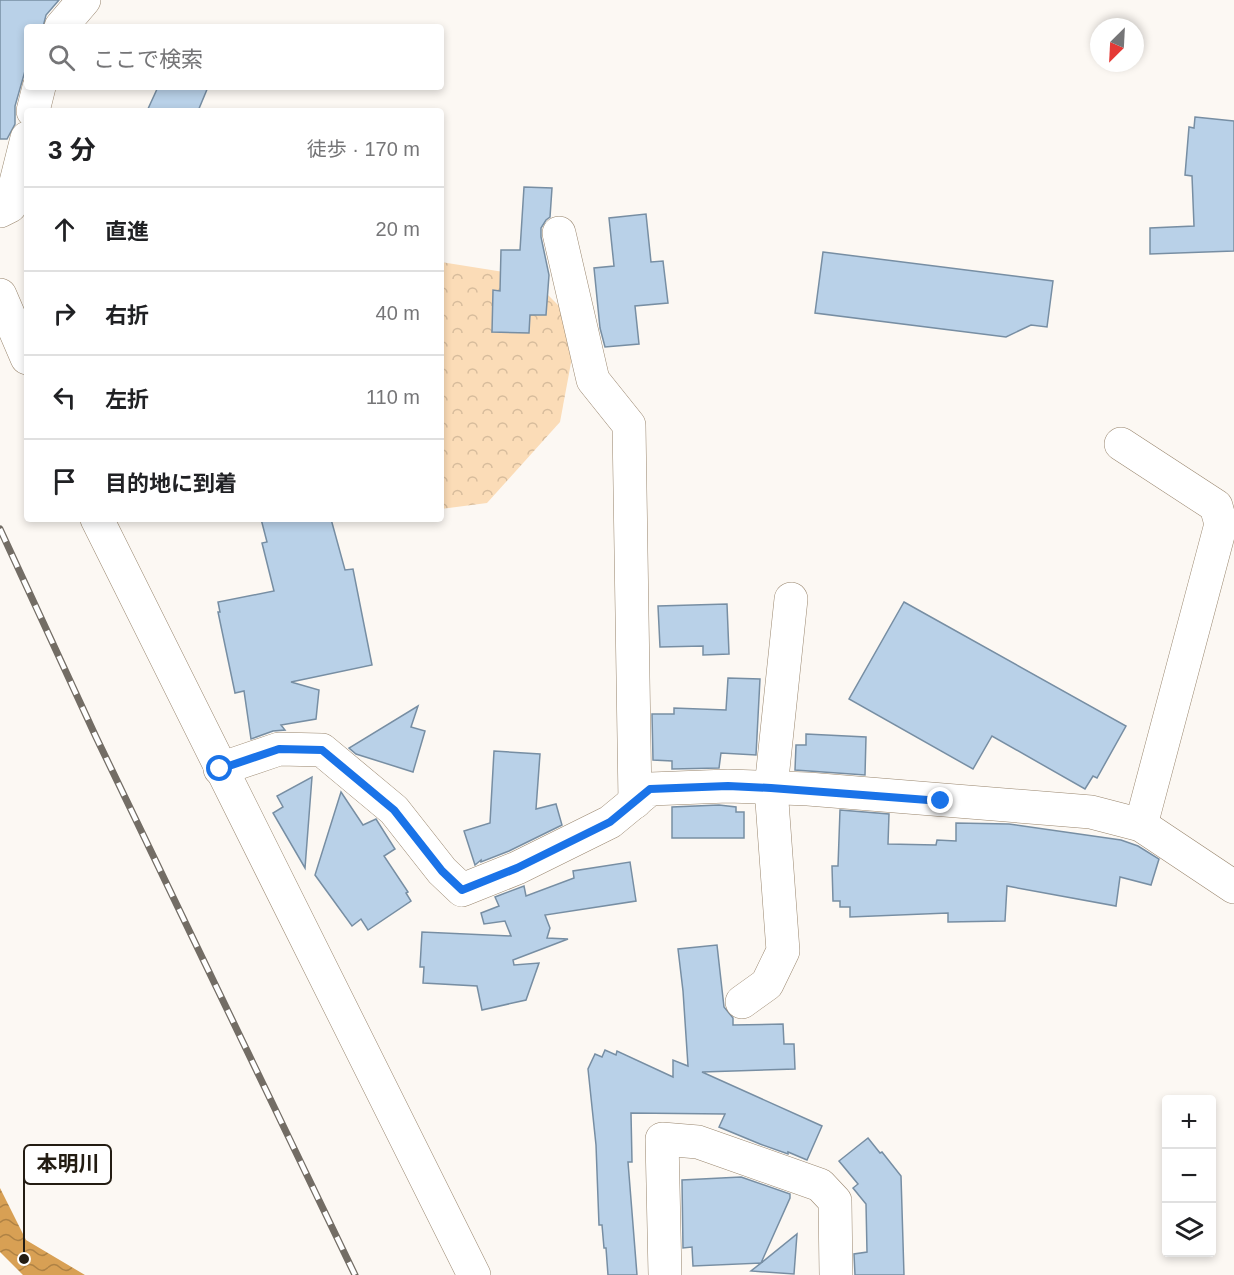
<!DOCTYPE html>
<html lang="ja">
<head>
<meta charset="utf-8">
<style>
	:root { --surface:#fff; --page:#f2f2f2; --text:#202124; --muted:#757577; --line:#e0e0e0 }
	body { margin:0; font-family:Helvetica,"Noto Sans JP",sans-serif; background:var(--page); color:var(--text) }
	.controls { position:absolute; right:18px; bottom:18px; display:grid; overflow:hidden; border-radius:6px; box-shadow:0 3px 9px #0003 }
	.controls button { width:54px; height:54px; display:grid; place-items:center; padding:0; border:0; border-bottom:2px solid var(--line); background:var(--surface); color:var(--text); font:30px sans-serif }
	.compass { position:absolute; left:1090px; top:18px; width:54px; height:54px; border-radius:50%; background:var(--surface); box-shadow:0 3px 9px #0003; rotate:204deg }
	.stop { position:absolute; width:18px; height:18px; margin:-14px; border:4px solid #1a73e8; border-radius:50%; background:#fff }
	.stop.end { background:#1a73e8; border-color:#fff; box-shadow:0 2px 6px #0008 }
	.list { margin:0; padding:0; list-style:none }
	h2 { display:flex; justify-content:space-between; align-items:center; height:78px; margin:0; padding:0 24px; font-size:26px }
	h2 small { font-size:20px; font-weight:400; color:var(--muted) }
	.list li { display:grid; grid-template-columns:39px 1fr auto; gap:18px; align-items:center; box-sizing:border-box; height:84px; padding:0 24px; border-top:2px solid var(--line) }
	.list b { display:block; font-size:22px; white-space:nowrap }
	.list em { font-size:20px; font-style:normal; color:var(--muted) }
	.icon { flex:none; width:33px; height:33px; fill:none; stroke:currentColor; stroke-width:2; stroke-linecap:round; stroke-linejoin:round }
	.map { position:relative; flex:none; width:1234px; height:1275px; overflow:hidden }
	.search { position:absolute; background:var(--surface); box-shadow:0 3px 9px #0003; left:24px; top:24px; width:420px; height:66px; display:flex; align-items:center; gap:15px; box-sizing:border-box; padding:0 21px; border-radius:6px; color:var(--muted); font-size:22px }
	.panel { position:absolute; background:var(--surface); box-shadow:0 3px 9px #0003; left:24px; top:108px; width:420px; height:414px; border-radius:6px }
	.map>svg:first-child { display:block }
</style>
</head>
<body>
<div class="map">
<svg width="1234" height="1275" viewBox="0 0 1234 1275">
	<defs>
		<pattern id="forest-crowns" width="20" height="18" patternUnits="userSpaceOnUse" patternTransform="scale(1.5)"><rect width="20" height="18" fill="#fbdcb7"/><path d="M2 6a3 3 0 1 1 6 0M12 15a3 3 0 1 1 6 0" fill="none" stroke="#d7bc9c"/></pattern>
		<pattern id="water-waves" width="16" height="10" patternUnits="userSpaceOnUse" patternTransform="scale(1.5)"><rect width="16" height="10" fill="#d8a054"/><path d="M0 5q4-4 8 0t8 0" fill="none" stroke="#af8244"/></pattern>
	</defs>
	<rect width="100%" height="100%" fill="#fcf8f3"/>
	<polygon fill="url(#forest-crowns)" points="441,262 529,276 578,325 560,422 487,503 441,509"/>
	<polygon fill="url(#water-waves)" points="0,1188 26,1240 85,1275 23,1275 0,1252"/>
	<g fill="#b9d1e8" stroke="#778ea3" stroke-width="1.5">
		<polygon points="0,0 59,0 46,15 43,27 27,27 27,64 15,106 15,124 7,139 0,139"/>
		<polygon points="158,87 208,87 198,111 147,111"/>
		<polygon points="1195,117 1234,121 1234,251 1150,254 1150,228 1194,226 1192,176 1185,175 1189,127 1194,128"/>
		<polygon points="524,187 552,188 550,217 546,220 541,228 541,237 549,275 546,315 530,315 529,333 492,332 493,290 500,291 501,250 520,250"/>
		<polygon points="646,214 651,262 663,261 668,303 635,306 639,344 605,347 600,328 594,268 614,266 609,218"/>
		<polygon points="823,252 1053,281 1047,327 1031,325 1006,337 815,313"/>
		<polygon points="261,519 331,519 345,570 353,569 372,665 291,682 319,690 316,719 281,725 285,730 273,731 251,739 244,691 235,693 218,612 220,612 218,602 274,591 262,543 267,542"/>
		<polygon points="904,602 1126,726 1097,778 1093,776 1085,789 992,736 973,769 849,699"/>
		<polygon points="727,604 729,654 703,655 703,646 660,647 658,606"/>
		<polygon points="728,678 760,679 756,755 721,753 719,768 672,769 672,761 653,760 652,714 674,714 674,708 726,710"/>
		<polygon points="418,706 411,727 425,731 413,772 356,754 349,748"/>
		<polygon points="806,734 866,737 865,775 795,770 796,745 806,745"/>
		<polygon points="494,751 540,754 536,809 556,804 562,825 509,851 481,862 481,860 475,865 464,831 490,823"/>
		<polygon points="312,777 305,868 273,813 283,807 277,796"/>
		<polygon points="341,792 363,825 376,819 395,849 384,856 408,892 406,893 411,901 368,930 361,919 352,926 315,875"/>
		<polygon points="719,805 736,807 736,812 744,812 744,838 672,838 672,807"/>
		<polygon points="840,810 889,814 888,844 936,845 937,840 956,841 956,823 1009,824 1121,840 1138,846 1159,859 1151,885 1120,877 1116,906 1007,886 1005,921 948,922 948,913 850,917 850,907 840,907 840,901 833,901 832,866 838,866"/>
		<polygon points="630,862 636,901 545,915 550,928 547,938 568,939 513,960 514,965 539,963 526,1000 482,1010 477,986 423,983 424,967 420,967 422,932 511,936 505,921 484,924 481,913 499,906 495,897 524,886 526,896 574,878 573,871"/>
		<polygon points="717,945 724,1007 733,1018 733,1025 783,1024 784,1044 794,1044 795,1069 702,1072 822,1126 807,1160 788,1152 788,1154 760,1144 719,1127 725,1114 631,1113 632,1162 628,1162 637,1275 608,1275 606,1248 604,1248 602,1225 599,1225 596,1145 588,1069 595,1054 602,1057 605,1050 616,1055 617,1051 673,1077 673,1060 688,1066 683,991 678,949"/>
		<polygon points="868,1138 880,1153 882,1152 901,1176 904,1275 855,1275 854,1254 867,1252 866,1204 853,1188 858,1184 839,1161"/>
		<polygon points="741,1177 790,1194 790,1198 761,1263 797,1234 794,1274 751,1271 761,1263 693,1266 692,1247 683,1248 682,1180"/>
	</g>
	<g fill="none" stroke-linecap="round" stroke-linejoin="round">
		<g stroke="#99866e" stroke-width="34">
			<g id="minor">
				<polyline points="61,27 84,0"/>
				<polyline points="33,111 39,87"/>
				<polyline points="0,211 10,206 27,138"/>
				<polyline points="559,233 593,380 629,425 635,802"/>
				<polyline points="1121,444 1216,506 1221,524 1141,825"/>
				<polyline points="220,769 279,749 322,750 394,810 442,871 462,890 517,868 610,822 650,789 728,786 808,789 1091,812 1141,825 1234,887"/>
				<polyline points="742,1002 767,984 783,951 771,788 791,599"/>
				<polyline points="665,1275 662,1139 698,1142 820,1185 835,1201 836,1275"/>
			</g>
		</g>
		<g stroke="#99866e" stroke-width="34">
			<g id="tertiary">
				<polyline points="0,295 27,358"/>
				<polyline points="97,519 474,1275"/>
			</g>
		</g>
		<use href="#minor" stroke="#fff" stroke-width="33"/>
		<use href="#tertiary" stroke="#fff" stroke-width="33"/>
		<g stroke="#736d65" stroke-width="7">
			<polyline id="rail" points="0,529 96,737 355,1275"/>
		</g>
		<use href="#rail" stroke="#fff" stroke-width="4.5" stroke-dasharray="14" stroke-linecap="butt"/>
	</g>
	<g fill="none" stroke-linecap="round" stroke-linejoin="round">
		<polyline stroke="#1a73e8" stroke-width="8" points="220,769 279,749 322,750 394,810 442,871 462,890 517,868 610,822 650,789 728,786 771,788 941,801"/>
	</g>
	<path fill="none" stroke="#231c12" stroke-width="2" d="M24 1259L24 1164"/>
	<circle fill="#231c12" stroke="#fff" stroke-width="2" cx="24" cy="1259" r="6"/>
	<rect fill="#fff" stroke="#231c12" stroke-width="2" x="24" y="1145" width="87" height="39" rx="6"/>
	<g font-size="21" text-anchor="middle" font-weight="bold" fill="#231c12">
		<text x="68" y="1171">本明川</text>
	</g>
</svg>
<div class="controls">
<button>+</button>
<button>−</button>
<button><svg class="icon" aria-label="layers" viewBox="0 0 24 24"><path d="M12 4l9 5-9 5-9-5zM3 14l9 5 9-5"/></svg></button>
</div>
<svg class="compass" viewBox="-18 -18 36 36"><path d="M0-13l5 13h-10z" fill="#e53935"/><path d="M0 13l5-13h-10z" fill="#757577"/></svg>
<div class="stop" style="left:220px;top:769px"></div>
<div class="stop end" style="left:941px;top:801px"></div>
<div class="search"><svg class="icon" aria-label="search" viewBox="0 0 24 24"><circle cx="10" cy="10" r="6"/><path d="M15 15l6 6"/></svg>ここで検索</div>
<section class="panel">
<h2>3 分<small>徒歩 · 170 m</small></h2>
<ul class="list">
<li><svg class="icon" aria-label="ahead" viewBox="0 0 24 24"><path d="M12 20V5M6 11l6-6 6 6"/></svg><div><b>直進</b></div><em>20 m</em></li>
<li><svg class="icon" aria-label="right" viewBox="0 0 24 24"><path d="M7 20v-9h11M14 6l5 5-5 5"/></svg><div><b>右折</b></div><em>40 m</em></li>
<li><svg class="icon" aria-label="left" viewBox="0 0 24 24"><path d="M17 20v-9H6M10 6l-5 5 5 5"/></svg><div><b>左折</b></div><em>110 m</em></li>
<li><svg class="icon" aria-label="arrive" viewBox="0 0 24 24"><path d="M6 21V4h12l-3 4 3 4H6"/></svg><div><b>目的地に到着</b></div></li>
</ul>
</section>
</div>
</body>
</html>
